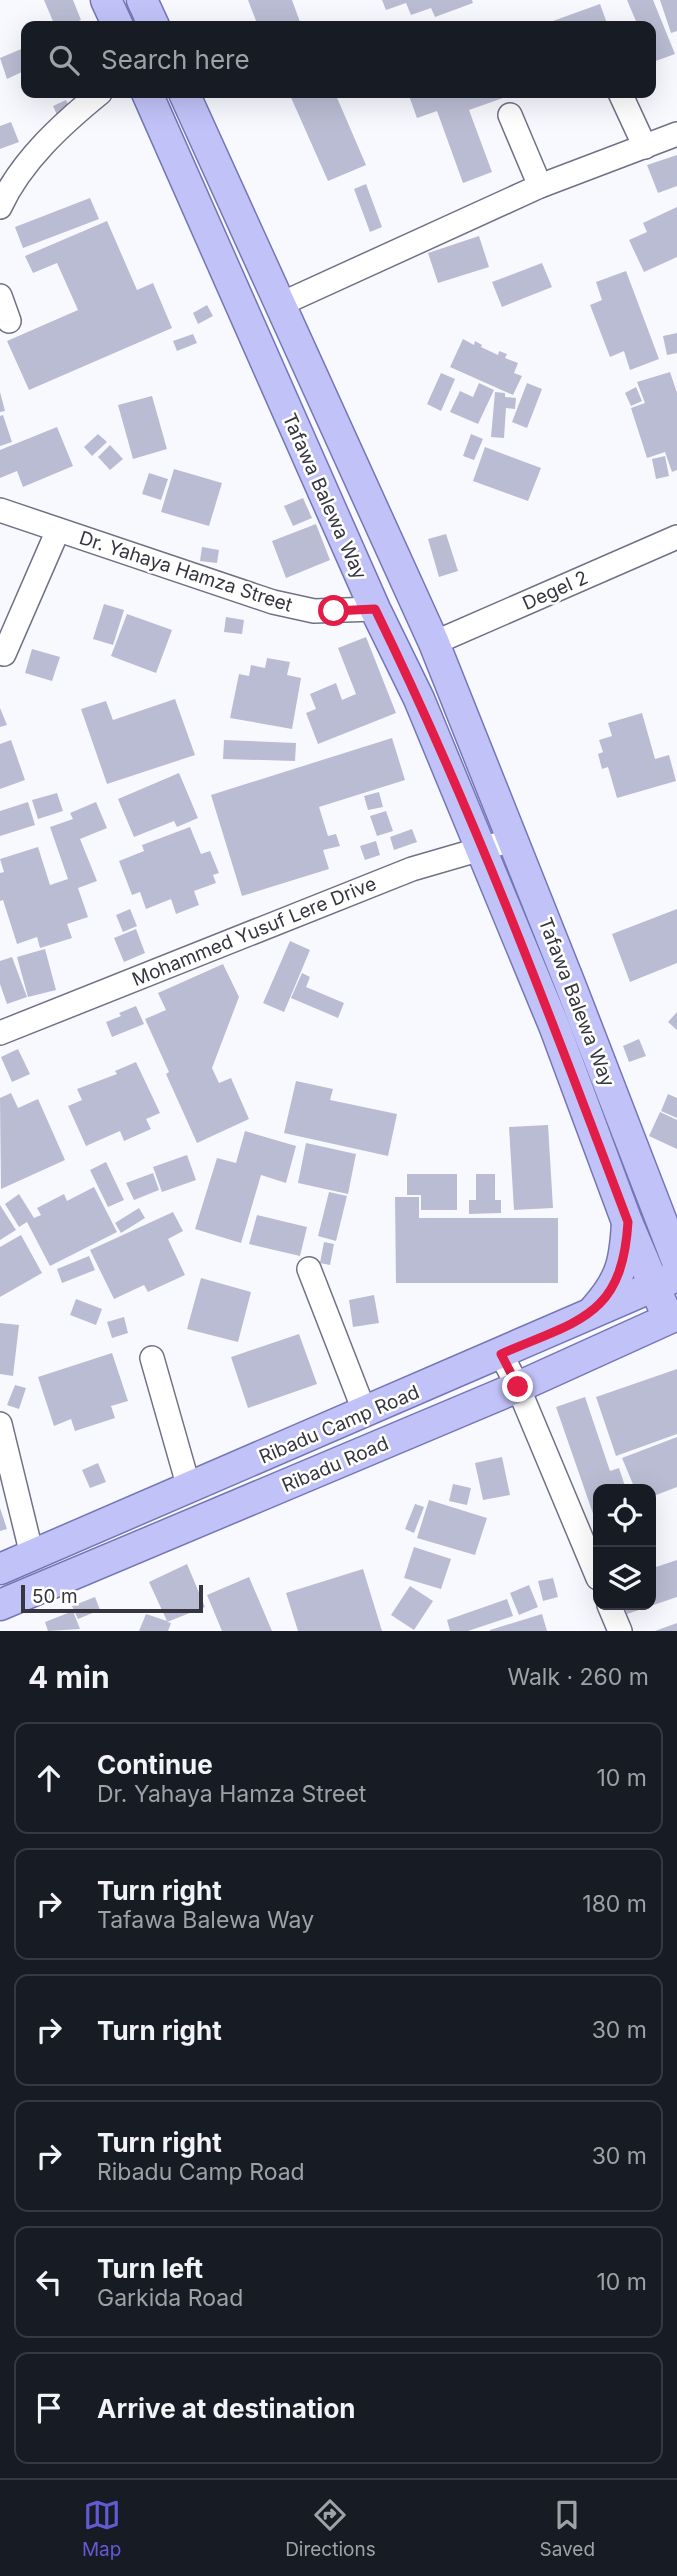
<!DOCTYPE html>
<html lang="en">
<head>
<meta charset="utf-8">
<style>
	:root { --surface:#171b24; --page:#20242c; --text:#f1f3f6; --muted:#9ea1a6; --line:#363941; --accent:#625ad3 }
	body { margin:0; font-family:Inter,sans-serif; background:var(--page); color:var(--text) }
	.controls { position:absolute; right:21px; bottom:21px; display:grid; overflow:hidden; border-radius:14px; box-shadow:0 7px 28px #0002 }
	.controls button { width:63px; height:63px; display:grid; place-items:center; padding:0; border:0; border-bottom:2px solid var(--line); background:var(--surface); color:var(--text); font:35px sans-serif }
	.scale { position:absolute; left:21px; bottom:18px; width:182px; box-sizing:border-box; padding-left:7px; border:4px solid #35363f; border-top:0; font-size:19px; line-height:24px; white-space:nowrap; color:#35363f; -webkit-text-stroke:5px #fff; paint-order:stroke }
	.stop { position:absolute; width:21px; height:21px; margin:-16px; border:5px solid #e11d48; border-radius:50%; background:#fff }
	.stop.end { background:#e11d48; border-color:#fff; box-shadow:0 2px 7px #0008 }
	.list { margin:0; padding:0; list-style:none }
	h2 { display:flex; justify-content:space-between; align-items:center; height:91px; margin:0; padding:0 28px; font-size:30px }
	h2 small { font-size:23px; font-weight:400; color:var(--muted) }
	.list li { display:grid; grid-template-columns:46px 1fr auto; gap:21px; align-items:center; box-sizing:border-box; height:112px; margin:0 14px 14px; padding:0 14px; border:2px solid var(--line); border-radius:14px }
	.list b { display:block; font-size:26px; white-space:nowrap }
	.list p { margin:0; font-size:23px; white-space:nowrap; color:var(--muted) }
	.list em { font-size:23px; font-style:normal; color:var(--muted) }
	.icon { flex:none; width:38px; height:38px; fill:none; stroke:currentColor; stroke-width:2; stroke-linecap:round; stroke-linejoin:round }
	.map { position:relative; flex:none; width:677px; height:1631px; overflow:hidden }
	.search { position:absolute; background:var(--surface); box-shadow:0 7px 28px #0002; left:21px; right:21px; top:21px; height:77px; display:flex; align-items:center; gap:18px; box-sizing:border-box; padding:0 24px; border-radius:14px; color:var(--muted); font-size:26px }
	.sheet { height:847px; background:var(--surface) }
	nav { display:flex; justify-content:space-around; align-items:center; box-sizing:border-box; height:98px; border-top:2px solid var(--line); background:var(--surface); font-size:19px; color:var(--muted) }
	nav a { display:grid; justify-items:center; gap:4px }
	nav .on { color:var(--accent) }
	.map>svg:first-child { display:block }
</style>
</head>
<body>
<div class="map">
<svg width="677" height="1631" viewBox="0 0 677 1631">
	<rect width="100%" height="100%" fill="#f8f9fe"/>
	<g fill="#babcd3">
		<polygon points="44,0 73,0 81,20 66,26 55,26"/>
		<polygon points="248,0 292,0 300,22 289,26 258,26"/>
		<polygon points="382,0 472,0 473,3 435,17 431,8 411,15 406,3 386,10"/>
		<polygon points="627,0 653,0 675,54 653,62 651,56 651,26 638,26"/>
		<polygon points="660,0 677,0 677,31 671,33"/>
		<polygon points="600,4 608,26 539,26"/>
		<polygon points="26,47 26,70 7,79 0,58"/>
		<polygon points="289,93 335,93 366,165 328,181"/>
		<polygon points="408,93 517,93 469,110 492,172 463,183 437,111 417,118"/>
		<polygon points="66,100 71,111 58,117 53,106"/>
		<polygon points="11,122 19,142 0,149 0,126"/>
		<polygon points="677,155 677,186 658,193 647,165"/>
		<polygon points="366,184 382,227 370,232 354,189"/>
		<polygon points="90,198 99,219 23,248 15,227"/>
		<polygon points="677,207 677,257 644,272 629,240 647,232 643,223"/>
		<polygon points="107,221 137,290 153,283 172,328 29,390 7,341 78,310 57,263 33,273 25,256"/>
		<polygon points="479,236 489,267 438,283 428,253"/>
		<polygon points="542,263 552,287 502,307 492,282"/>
		<polygon points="626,271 659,359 630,370 624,351 610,357 590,305 602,300 596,282"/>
		<polygon points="207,305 213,316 198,324 193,313"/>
		<polygon points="677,333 677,353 667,355 663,336"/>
		<polygon points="193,334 197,343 177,351 173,341"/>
		<polygon points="463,339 474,345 475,341 482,345 481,347 498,355 499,351 507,354 505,358 518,363 514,373 522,376 513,395 450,367"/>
		<polygon points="670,372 677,393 677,470 672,472 665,452 647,458 631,408 645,403 637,382"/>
		<polygon points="441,373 455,379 441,411 427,404"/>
		<polygon points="479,383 494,390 478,424 450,412 460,391 473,397"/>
		<polygon points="527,383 542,389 527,428 512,422"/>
		<polygon points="636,387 642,401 631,406 625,393"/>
		<polygon points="0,392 5,411 0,412"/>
		<polygon points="495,392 505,393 505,397 516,398 515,409 506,408 504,438 491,437"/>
		<polygon points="152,396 167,449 133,459 118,405"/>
		<polygon points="3,415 12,442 0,446 0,416"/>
		<polygon points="57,427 73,466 23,487 17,471 0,478 0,450"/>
		<polygon points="98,434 107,442 92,456 84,447"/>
		<polygon points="471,434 483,439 474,460 463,456"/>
		<polygon points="110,445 123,459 110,470 98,457"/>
		<polygon points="485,447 541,468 528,501 473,481"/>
		<polygon points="665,456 669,476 656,479 652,459"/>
		<polygon points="174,469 222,483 209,526 161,512"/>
		<polygon points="149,473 168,479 161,500 142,494"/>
		<polygon points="303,498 312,518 293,526 284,506"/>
		<polygon points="316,524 330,560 286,578 272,541"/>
		<polygon points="446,534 458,571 439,577 428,539"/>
		<polygon points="202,547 219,550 217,563 200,561"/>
		<polygon points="104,604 124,610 113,645 93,639"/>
		<polygon points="127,614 172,630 156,673 111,656"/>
		<polygon points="226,617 244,620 242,634 224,632"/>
		<polygon points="366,637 396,713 318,744 306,713 316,709 310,694 336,683 342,700 356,694 338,648"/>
		<polygon points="32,649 60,657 52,681 25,673"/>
		<polygon points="267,658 290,662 287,675 301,678 292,729 230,718 239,674 249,676 251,665 265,668"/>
		<polygon points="175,699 195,755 107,784 81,709 106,701 113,720"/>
		<polygon points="0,708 7,725 0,727"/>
		<polygon points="642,713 655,759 669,755 676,781 617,798 608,767 602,769 598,754 603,752 599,740 612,736 608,723"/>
		<polygon points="392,738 405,780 319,807 328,836 336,834 340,846 323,850 329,869 242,896 211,795"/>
		<polygon points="11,740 25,780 0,789 0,744"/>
		<polygon points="224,740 296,743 295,761 223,759"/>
		<polygon points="179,773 198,818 177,827 174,821 134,837 118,799"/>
		<polygon points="379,792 383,807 368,810 364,796"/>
		<polygon points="57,793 63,811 38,819 32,800"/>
		<polygon points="28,802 35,825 0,836 0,811"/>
		<polygon points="96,802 107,828 80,839 97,881 78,888 88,917 67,924 72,938 40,948 37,937 17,944 3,900 0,901 0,873 4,872 0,859 38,847 50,885 68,879 50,827 73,819 70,813"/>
		<polygon points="386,811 393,831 377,836 370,816"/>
		<polygon points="190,827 201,854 210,851 219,873 213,875 216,883 194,891 199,905 176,914 171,899 146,909 140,892 132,895 119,861 144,851 142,845"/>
		<polygon points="412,829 417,842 394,850 390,837"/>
		<polygon points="376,841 380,855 365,860 360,846"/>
		<polygon points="130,909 137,926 123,932 116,915"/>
		<polygon points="677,909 677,963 630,982 612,934"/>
		<polygon points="136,929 145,953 124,962 114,938"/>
		<polygon points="290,941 310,950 284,1012 263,1003"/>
		<polygon points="45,949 56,990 28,997 17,957"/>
		<polygon points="12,957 27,997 7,1004 0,984 0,961"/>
		<polygon points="223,964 239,997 212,1068 219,1083 231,1078 249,1119 197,1143 166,1074 169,1072 145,1019 166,1010 158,993"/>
		<polygon points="302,973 310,977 306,987 344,1003 338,1018 291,998"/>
		<polygon points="136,1006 144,1024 112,1037 106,1022 121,1016 119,1013"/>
		<polygon points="677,1012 677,1030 668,1022"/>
		<polygon points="639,1039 646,1056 629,1062 623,1046"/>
		<polygon points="18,1049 30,1074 12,1082 1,1057"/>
		<polygon points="136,1062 160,1113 146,1119 151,1129 124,1141 120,1131 86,1146 68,1106 82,1100 77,1089 117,1074 115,1071"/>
		<polygon points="296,1081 333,1089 330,1100 397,1114 388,1156 284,1133"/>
		<polygon points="11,1093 18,1108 38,1099 65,1160 1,1189 0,1098"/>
		<polygon points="668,1094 677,1098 677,1118 661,1111"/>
		<polygon points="660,1112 677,1120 677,1149 649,1136"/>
		<polygon points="548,1125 553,1208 514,1210 509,1127"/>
		<polygon points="245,1131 296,1146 286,1183 261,1175 241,1243 195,1229 217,1158 236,1163"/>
		<polygon points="306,1143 356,1154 348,1194 298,1183"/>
		<polygon points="187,1155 196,1180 162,1192 153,1167"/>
		<polygon points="106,1162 124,1200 108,1207 90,1170"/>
		<polygon points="153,1173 159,1190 134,1200 126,1183"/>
		<polygon points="407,1174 457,1174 457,1210 421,1210 421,1195 407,1195"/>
		<polygon points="476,1174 495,1174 495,1200 501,1200 501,1213 469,1214 469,1200 476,1200"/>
		<polygon points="94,1187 117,1232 50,1266 27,1222 19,1227 5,1204 19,1194 34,1218 41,1215 37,1208 64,1194 67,1201"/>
		<polygon points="329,1192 347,1196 336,1241 318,1236"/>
		<polygon points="395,1197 419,1197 419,1218 558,1218 558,1283 396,1283"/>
		<polygon points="0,1205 16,1230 0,1240"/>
		<polygon points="139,1208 145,1218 121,1233 115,1223"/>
		<polygon points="173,1212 183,1231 168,1239 185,1275 148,1292 144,1285 114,1299 90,1250"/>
		<polygon points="257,1215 307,1227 300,1256 249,1244"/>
		<polygon points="21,1235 42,1273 0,1297 0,1247"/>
		<polygon points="324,1242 334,1244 330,1265 320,1263"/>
		<polygon points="89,1256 95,1270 62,1283 57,1269"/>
		<polygon points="201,1278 251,1292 238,1342 187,1329"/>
		<polygon points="374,1295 379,1323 353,1327 349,1300"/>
		<polygon points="76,1299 102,1309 96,1325 70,1315"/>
		<polygon points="124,1317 128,1333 112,1338 107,1322"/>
		<polygon points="0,1323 19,1325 13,1376 0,1374"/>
		<polygon points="299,1334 317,1384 248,1408 231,1357"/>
		<polygon points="112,1353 128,1401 111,1406 115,1418 75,1431 71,1419 54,1426 38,1377"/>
		<polygon points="677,1369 677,1434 616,1456 596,1397"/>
		<polygon points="15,1385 26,1388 19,1409 7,1405"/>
		<polygon points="585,1397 610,1471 619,1468 626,1489 598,1489 598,1528 556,1407"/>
		<polygon points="677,1437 677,1487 651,1497 651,1489 635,1489 622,1458"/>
		<polygon points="502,1457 510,1495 483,1500 475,1463"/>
		<polygon points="98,1463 106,1482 90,1488 82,1470"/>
		<polygon points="453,1484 471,1488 467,1505 449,1501"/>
		<polygon points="429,1500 487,1518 475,1555 417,1538"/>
		<polygon points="415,1504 424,1507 414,1533 405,1529"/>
		<polygon points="0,1508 7,1529 0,1531"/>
		<polygon points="414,1547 451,1559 441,1589 404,1578"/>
		<polygon points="677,1560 677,1597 627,1614 624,1605 651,1605 651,1563 653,1568"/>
		<polygon points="187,1564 205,1607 167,1622 171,1623 168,1631 139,1631 146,1614 167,1621 149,1582"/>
		<polygon points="363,1569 382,1631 298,1631 286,1593"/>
		<polygon points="249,1577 272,1631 222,1631 207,1595"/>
		<polygon points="553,1578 558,1597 543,1601 538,1581"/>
		<polygon points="529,1585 538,1607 519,1615 510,1593"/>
		<polygon points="410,1586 433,1601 414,1630 391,1615"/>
		<polygon points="95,1597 100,1610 78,1619 72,1606"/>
		<polygon points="507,1599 513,1616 468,1631 450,1631 447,1620"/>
		<polygon points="73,1611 80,1629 48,1631 45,1622"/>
		<polygon points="542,1614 547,1631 490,1631 490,1630"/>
		<polygon points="677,1623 677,1631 655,1631"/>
	</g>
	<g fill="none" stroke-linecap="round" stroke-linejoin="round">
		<g stroke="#707186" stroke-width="26">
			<g id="minor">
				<polyline points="620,93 645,147"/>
				<polyline points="510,115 540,186"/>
				<path d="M0 207C21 161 62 124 100 93"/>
				<polyline points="0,296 9,321"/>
				<polyline points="279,305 540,186 677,134"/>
				<polyline points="0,510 273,602 314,611 375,609"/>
				<polyline points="434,643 677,537"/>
				<polyline points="4,654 58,530"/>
				<polyline points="0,1033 412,869 512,840"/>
				<polyline points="309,1269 365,1413"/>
				<polyline points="501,1354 518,1387 598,1578"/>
				<polyline points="152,1358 189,1488"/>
				<polyline points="0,1424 32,1555"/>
				<polyline points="609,1605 620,1631"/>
			</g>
		</g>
		<g stroke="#7576b5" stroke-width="33">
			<g id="major">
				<polyline points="106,0 118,26"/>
				<polyline points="142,0 154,26"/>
				<polyline points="147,93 375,609 419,699 555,1028 627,1222 668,1318"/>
				<polyline points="184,93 434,643 570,984 677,1261"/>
				<path d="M594 1310C621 1280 625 1262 627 1222"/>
				<polyline points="0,1569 673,1278"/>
				<polyline points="0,1605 518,1387 677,1315"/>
			</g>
		</g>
		<use href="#minor" stroke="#fff" stroke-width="23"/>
		<use href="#major" stroke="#c1c2f8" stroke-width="30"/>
	</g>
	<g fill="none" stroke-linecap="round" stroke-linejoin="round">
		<path stroke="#e11d48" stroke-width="9" d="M334 611 375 609C472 807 550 1015 628 1222 622 1318 578 1320 501 1354L518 1387"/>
	</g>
	<g text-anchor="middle" stroke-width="5" stroke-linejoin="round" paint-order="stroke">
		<g font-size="19" fill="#35363f" stroke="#fff">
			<text transform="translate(325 496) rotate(66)" y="7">Tafawa Balewa Way</text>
			<text transform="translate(186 571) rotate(18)" y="7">Dr. Yahaya Hamza Street</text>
			<text transform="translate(555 590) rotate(-24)" y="7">Degel 2</text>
			<text transform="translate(254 931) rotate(-22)" y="7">Mohammed Yusuf Lere Drive</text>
			<text transform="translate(577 1002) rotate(69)" y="7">Tafawa Balewa Way</text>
			<text transform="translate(339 1424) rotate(-23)" y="7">Ribadu Camp Road</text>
			<text transform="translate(335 1464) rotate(-23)" y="7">Ribadu Road</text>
		</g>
	</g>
</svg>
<div class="controls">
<button><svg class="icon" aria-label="locate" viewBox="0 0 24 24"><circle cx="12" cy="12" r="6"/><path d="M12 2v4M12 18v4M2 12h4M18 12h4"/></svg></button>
<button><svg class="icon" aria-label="layers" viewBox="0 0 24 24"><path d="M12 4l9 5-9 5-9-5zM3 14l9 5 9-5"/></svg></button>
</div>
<div class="scale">50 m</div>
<div class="stop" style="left:334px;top:611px"></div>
<div class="stop end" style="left:518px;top:1387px"></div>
<div class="search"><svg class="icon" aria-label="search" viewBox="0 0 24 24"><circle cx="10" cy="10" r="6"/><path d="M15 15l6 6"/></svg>Search here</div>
</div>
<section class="sheet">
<h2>4 min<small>Walk · 260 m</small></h2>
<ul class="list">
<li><svg class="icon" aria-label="ahead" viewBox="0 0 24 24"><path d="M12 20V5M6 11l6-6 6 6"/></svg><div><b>Continue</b><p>Dr. Yahaya Hamza Street</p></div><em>10 m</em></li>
<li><svg class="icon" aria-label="right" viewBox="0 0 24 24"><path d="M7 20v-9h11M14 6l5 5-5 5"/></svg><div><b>Turn right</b><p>Tafawa Balewa Way</p></div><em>180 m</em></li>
<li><svg class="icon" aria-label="right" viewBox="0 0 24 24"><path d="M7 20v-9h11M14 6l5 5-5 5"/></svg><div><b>Turn right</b></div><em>30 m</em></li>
<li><svg class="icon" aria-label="right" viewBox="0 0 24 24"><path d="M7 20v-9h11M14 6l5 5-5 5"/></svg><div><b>Turn right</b><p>Ribadu Camp Road</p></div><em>30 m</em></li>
<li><svg class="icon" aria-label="left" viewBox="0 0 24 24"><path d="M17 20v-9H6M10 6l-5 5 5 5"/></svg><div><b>Turn left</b><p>Garkida Road</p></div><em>10 m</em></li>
<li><svg class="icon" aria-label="arrive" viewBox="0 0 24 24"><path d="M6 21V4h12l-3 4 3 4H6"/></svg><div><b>Arrive at destination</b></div></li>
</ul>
</section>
<nav>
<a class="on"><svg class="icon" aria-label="map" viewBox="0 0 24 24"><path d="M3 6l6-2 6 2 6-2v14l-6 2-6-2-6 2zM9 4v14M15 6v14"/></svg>Map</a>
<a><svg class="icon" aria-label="directions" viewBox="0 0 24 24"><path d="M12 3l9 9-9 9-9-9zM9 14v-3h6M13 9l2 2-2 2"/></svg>Directions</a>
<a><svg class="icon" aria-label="saved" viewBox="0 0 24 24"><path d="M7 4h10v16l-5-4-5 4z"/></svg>Saved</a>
</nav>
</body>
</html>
